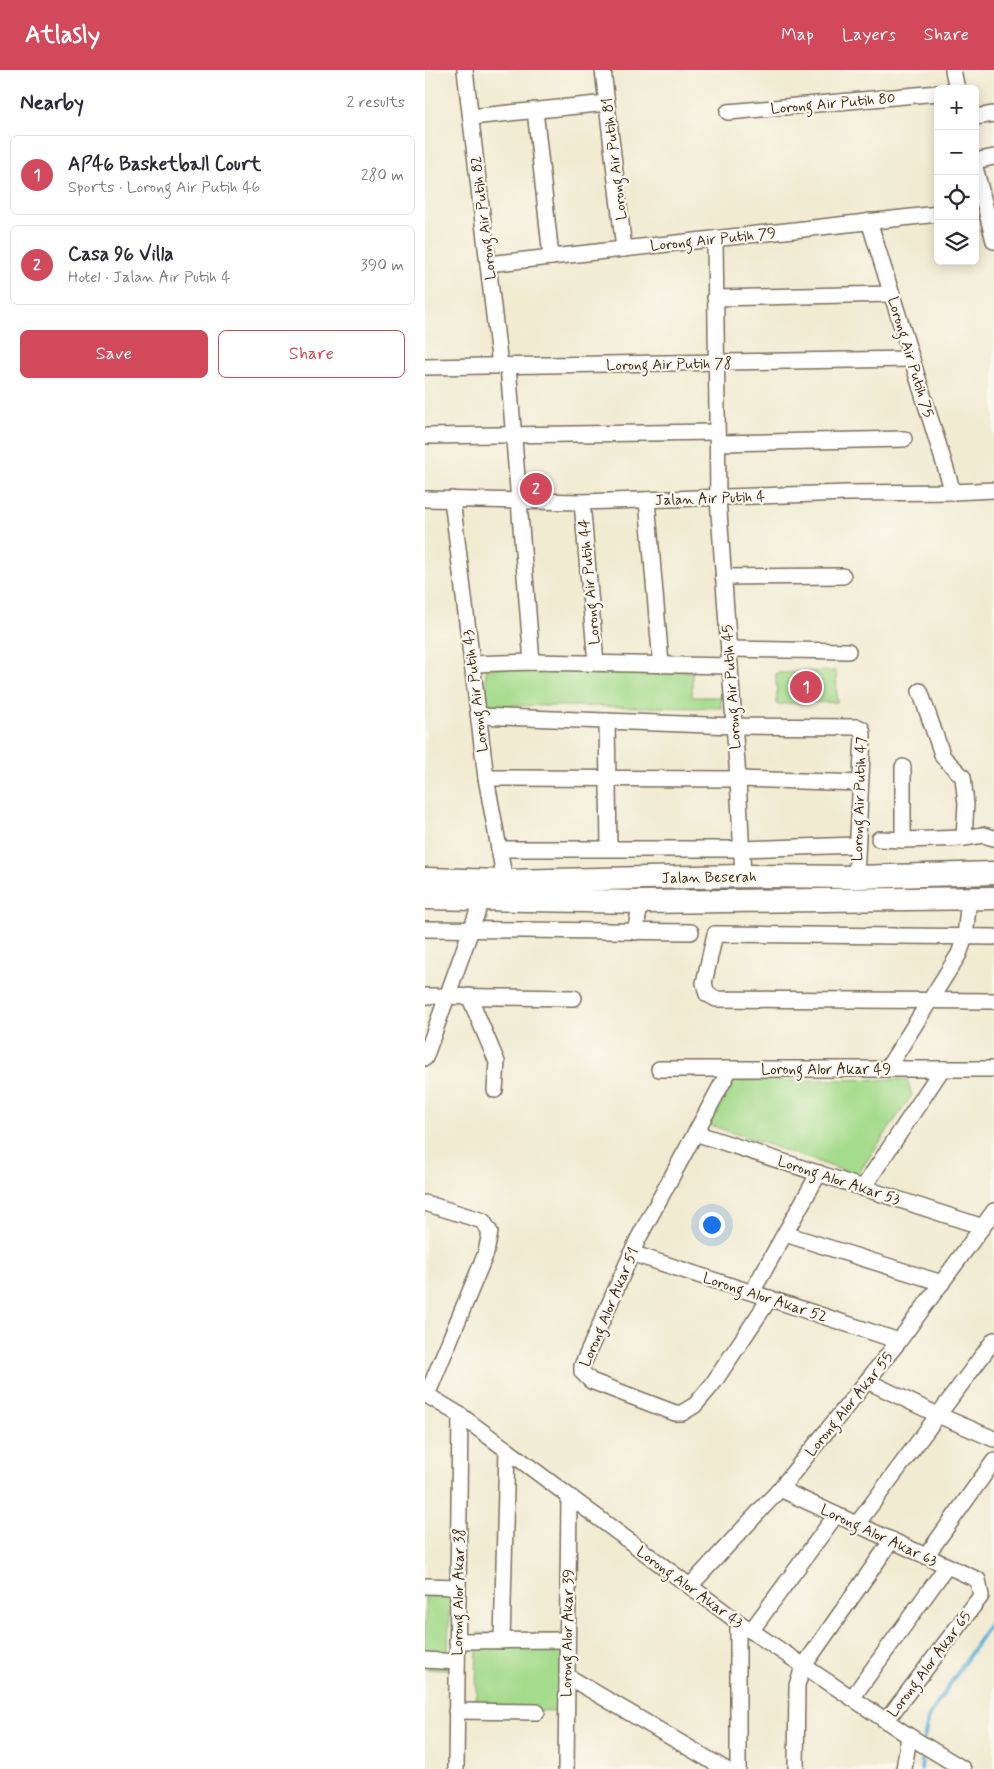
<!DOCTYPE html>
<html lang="en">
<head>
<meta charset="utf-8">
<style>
	:root { --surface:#fff; --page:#f7f7f7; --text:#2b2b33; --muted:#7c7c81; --line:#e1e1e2; --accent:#d1495b }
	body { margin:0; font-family:Mynerve,sans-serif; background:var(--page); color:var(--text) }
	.controls { position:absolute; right:15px; top:15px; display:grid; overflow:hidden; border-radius:8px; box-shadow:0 2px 12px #0003 }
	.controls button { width:45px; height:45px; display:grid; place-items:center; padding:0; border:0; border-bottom:1px solid var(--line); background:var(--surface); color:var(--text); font:25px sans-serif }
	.you { position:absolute; left:286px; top:1154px; width:18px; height:18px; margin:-12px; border:4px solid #fff; border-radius:50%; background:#1a73e8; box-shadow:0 0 0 8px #1a73e833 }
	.badge { display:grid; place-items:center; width:32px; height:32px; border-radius:50%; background:var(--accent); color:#fff; font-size:16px; font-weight:700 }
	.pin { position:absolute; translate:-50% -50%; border:2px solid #fff; box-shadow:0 1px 5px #0006 }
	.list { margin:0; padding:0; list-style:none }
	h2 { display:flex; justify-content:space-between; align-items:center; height:65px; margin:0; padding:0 20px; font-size:21px }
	h2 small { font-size:16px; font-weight:400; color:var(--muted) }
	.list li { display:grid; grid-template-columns:32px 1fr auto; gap:15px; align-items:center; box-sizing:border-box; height:80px; margin:0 10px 10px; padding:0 10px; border:1px solid var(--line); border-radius:8px }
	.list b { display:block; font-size:19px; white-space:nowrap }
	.list p { margin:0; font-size:16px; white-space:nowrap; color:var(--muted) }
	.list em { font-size:16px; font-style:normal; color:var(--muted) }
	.actions { display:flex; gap:10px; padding:15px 20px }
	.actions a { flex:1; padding:11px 0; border:1px solid var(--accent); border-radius:8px; text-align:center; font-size:18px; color:var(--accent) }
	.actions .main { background:var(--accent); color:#fff }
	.icon { flex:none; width:28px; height:28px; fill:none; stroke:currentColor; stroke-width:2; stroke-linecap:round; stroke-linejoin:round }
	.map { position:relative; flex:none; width:569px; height:1699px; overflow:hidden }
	header { display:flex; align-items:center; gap:30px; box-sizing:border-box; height:70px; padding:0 25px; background:var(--accent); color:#fff }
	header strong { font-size:24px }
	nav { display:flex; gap:28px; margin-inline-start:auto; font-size:18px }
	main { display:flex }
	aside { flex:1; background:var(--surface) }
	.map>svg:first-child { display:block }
</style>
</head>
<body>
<header>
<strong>Atlasly</strong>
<nav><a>Map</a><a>Layers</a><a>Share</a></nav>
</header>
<main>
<aside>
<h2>Nearby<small>2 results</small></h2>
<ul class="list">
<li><span class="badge">1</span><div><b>AP46 Basketball Court</b><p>Sports · Lorong Air Putih 46</p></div><em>280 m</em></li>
<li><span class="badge">2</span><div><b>Casa 96 Villa</b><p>Hotel · Jalan Air Putih 4</p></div><em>390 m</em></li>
</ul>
<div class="actions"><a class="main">Save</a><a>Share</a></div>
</aside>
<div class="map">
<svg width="569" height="1699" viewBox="0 0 569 1699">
	<rect width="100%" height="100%" fill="#fbf7ec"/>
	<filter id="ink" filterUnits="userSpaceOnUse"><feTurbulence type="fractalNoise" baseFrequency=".02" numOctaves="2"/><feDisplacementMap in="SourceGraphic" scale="10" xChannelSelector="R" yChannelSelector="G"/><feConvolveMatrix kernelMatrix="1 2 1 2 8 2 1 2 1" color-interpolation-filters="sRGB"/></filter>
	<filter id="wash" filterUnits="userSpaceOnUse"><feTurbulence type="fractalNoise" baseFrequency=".0096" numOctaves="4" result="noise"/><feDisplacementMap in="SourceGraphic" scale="20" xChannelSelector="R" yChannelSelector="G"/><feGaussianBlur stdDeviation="1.12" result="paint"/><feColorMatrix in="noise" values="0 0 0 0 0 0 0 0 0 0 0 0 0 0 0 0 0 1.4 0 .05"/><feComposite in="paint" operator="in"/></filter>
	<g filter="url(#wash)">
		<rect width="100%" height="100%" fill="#f1ebd2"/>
		<g fill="#a5db8c" stroke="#708255">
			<polygon points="61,598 267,601 267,627 296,627 296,638 61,635"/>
			<polygon points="411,601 412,632 352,634 351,603"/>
			<polygon points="482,1009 487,1025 432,1105 285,1055 310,1011"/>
			<polygon points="0,1525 25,1527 22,1600 0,1599"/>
			<polygon points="52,1563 139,1565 138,1641 51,1639"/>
		</g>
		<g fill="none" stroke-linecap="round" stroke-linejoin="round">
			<g stroke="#5aafd6" stroke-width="4">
				<polyline points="499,1669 504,1646 569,1548"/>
				<polyline points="496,1699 497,1690"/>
			</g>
		</g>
	</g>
	<g filter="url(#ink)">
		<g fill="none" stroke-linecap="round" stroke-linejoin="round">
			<g stroke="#7b6e5d" stroke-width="18">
				<g id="minor">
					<polyline points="40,0 75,296"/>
					<polyline points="178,0 199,179"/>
					<polyline points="528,0 532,19"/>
					<polyline points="110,40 126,187"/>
					<polyline points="303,42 513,23"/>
					<polyline points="46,47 182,33"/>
					<polyline points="550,47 569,44"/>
					<polyline points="550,91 569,87"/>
					<polyline points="550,97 569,171"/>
					<polyline points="444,151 528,422"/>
					<polyline points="290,169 293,428 313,709 318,806"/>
					<polyline points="63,194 513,144"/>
					<polyline points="290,228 467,224"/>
					<polyline points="83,296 107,592"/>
					<polyline points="0,297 487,289"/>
					<polyline points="0,366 292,362"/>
					<polyline points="293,373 479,369"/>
					<polyline points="0,429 157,432 422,423 528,422 569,420"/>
					<polyline points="27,429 61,708 80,811"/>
					<polyline points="222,430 236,594"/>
					<polyline points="157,432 171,593"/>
					<polyline points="298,507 418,506"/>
					<polyline points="304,579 423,581"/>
					<polyline points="47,594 107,592 305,596"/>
					<polyline points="495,621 518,687 538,707 541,734 539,768 558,765 569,768"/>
					<polyline points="54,646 309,656 433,657 437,659 438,665 431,807"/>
					<polyline points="182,651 184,778"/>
					<polyline points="478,697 478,770 539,768"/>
					<polyline points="61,708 313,709 435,713"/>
					<polyline points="454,769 478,770"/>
					<polyline points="74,779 316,779 432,775"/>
					<polyline points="0,859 266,862"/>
					<polyline points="210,862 216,832"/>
					<polyline points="569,867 290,864 279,913 282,924 291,929 569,931"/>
					<polyline points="0,926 149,928"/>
					<polyline points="44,926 72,992 70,1020"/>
					<polyline points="0,988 57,829"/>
					<polyline points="234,999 569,999"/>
					<polyline points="305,999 213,1169 157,1296 157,1302 166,1311 250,1343 257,1343 270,1335 287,1315 345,1228"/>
					<polyline points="462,999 534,884 540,867 544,828"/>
					<polyline points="270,1063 558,1157"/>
					<polyline points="438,1118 517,999"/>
					<polyline points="0,1133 58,1151 65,1162 61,1183 2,1325"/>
					<polyline points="360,1164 517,1213"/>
					<polyline points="206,1183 474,1271"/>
					<polyline points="327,1222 394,1103"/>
					<polyline points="442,1311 513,1345 569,1369"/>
					<polyline points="0,1324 35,1345 313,1552 484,1666 538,1699"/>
					<polyline points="355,1419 553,1510 556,1526 461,1651"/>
					<polyline points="432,1454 569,1270"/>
					<polyline points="501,1486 569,1391"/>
					<polyline points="0,1516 33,1517"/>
					<polyline points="265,1516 355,1419 474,1271 569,1141"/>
					<polyline points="313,1552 313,1699"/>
					<polyline points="326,1561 411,1445"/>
					<polyline points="32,1571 142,1570"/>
					<polyline points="77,1571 82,1380"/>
					<polyline points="0,1590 32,1592"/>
					<polyline points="142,1606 300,1699"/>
					<polyline points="427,1628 522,1496"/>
					<polyline points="31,1641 112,1642"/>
					<polyline points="31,1699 35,1345"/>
					<polyline points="141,1699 144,1427"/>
					<polyline points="371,1699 372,1615 378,1597 467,1470"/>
					<polyline points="479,1699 484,1666"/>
				</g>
			</g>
			<g stroke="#7b6e5d" stroke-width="25">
				<g id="highway">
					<polyline points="0,809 80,811 318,806 431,807 569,803"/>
					<polyline points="0,828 216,832 569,828"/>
				</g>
			</g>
			<use href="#minor" stroke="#fff" stroke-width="15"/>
			<use href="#highway" stroke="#fff" stroke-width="22"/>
		</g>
	</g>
	<g text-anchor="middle" stroke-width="4.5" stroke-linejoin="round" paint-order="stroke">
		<g font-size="15" fill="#3b2a1e" stroke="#fbf7ec">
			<text transform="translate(408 33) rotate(-5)" y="5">Lorong Air Putih 80</text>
			<text transform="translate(189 89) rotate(-97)" y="5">Lorong Air Putih 81</text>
			<text transform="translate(58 148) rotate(-97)" y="5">Lorong Air Putih 82</text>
			<text transform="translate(288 169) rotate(-6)" y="5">Lorong Air Putih 79</text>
			<text transform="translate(486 287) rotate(73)" y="5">Lorong Air Putih 75</text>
			<text transform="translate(244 294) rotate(-1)" y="5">Lorong Air Putih 78</text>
			<text transform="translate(285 428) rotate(-2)" y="5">Jalan Air Putih 4</text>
			<text transform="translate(164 512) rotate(-95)" y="5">Lorong Air Putih 44</text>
			<text transform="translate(306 617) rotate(-94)" y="5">Lorong Air Putih 45</text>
			<text transform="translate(50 621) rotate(-97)" y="5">Lorong Air Putih 43</text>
			<text transform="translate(434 729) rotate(-88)" y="5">Lorong Air Putih 47</text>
			<text transform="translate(284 807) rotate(-1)" y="5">Jalan Beserah</text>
			<text x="401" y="1004">Lorong Alor Akar 49</text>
			<text transform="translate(414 1110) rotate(18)" y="5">Lorong Alor Akar 53</text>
			<text transform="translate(340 1227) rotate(18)" y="5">Lorong Alor Akar 52</text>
			<text transform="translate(184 1237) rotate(-67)" y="5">Lorong Alor Akar 51</text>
			<text transform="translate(424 1334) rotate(-51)" y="5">Lorong Alor Akar 55</text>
			<text transform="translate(454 1465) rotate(25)" y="5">Lorong Alor Akar 63</text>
			<text transform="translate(265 1517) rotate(36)" y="5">Lorong Alor Akar 43</text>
			<text transform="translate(33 1522) rotate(-89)" y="5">Lorong Alor Akar 38</text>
			<text transform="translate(142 1563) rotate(-89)" y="5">Lorong Alor Akar 39</text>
			<text transform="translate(504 1594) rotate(-53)" y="5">Lorong Alor Akar 65</text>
		</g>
	</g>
</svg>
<div class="controls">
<button>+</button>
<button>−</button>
<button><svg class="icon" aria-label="locate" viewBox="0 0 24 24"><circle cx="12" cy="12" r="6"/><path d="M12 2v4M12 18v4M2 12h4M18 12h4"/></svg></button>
<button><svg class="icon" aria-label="layers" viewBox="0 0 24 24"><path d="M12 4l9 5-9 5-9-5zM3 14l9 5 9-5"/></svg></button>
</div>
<div class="you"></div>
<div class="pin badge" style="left:381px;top:617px">1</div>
<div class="pin badge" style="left:111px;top:419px">2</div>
</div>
</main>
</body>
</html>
